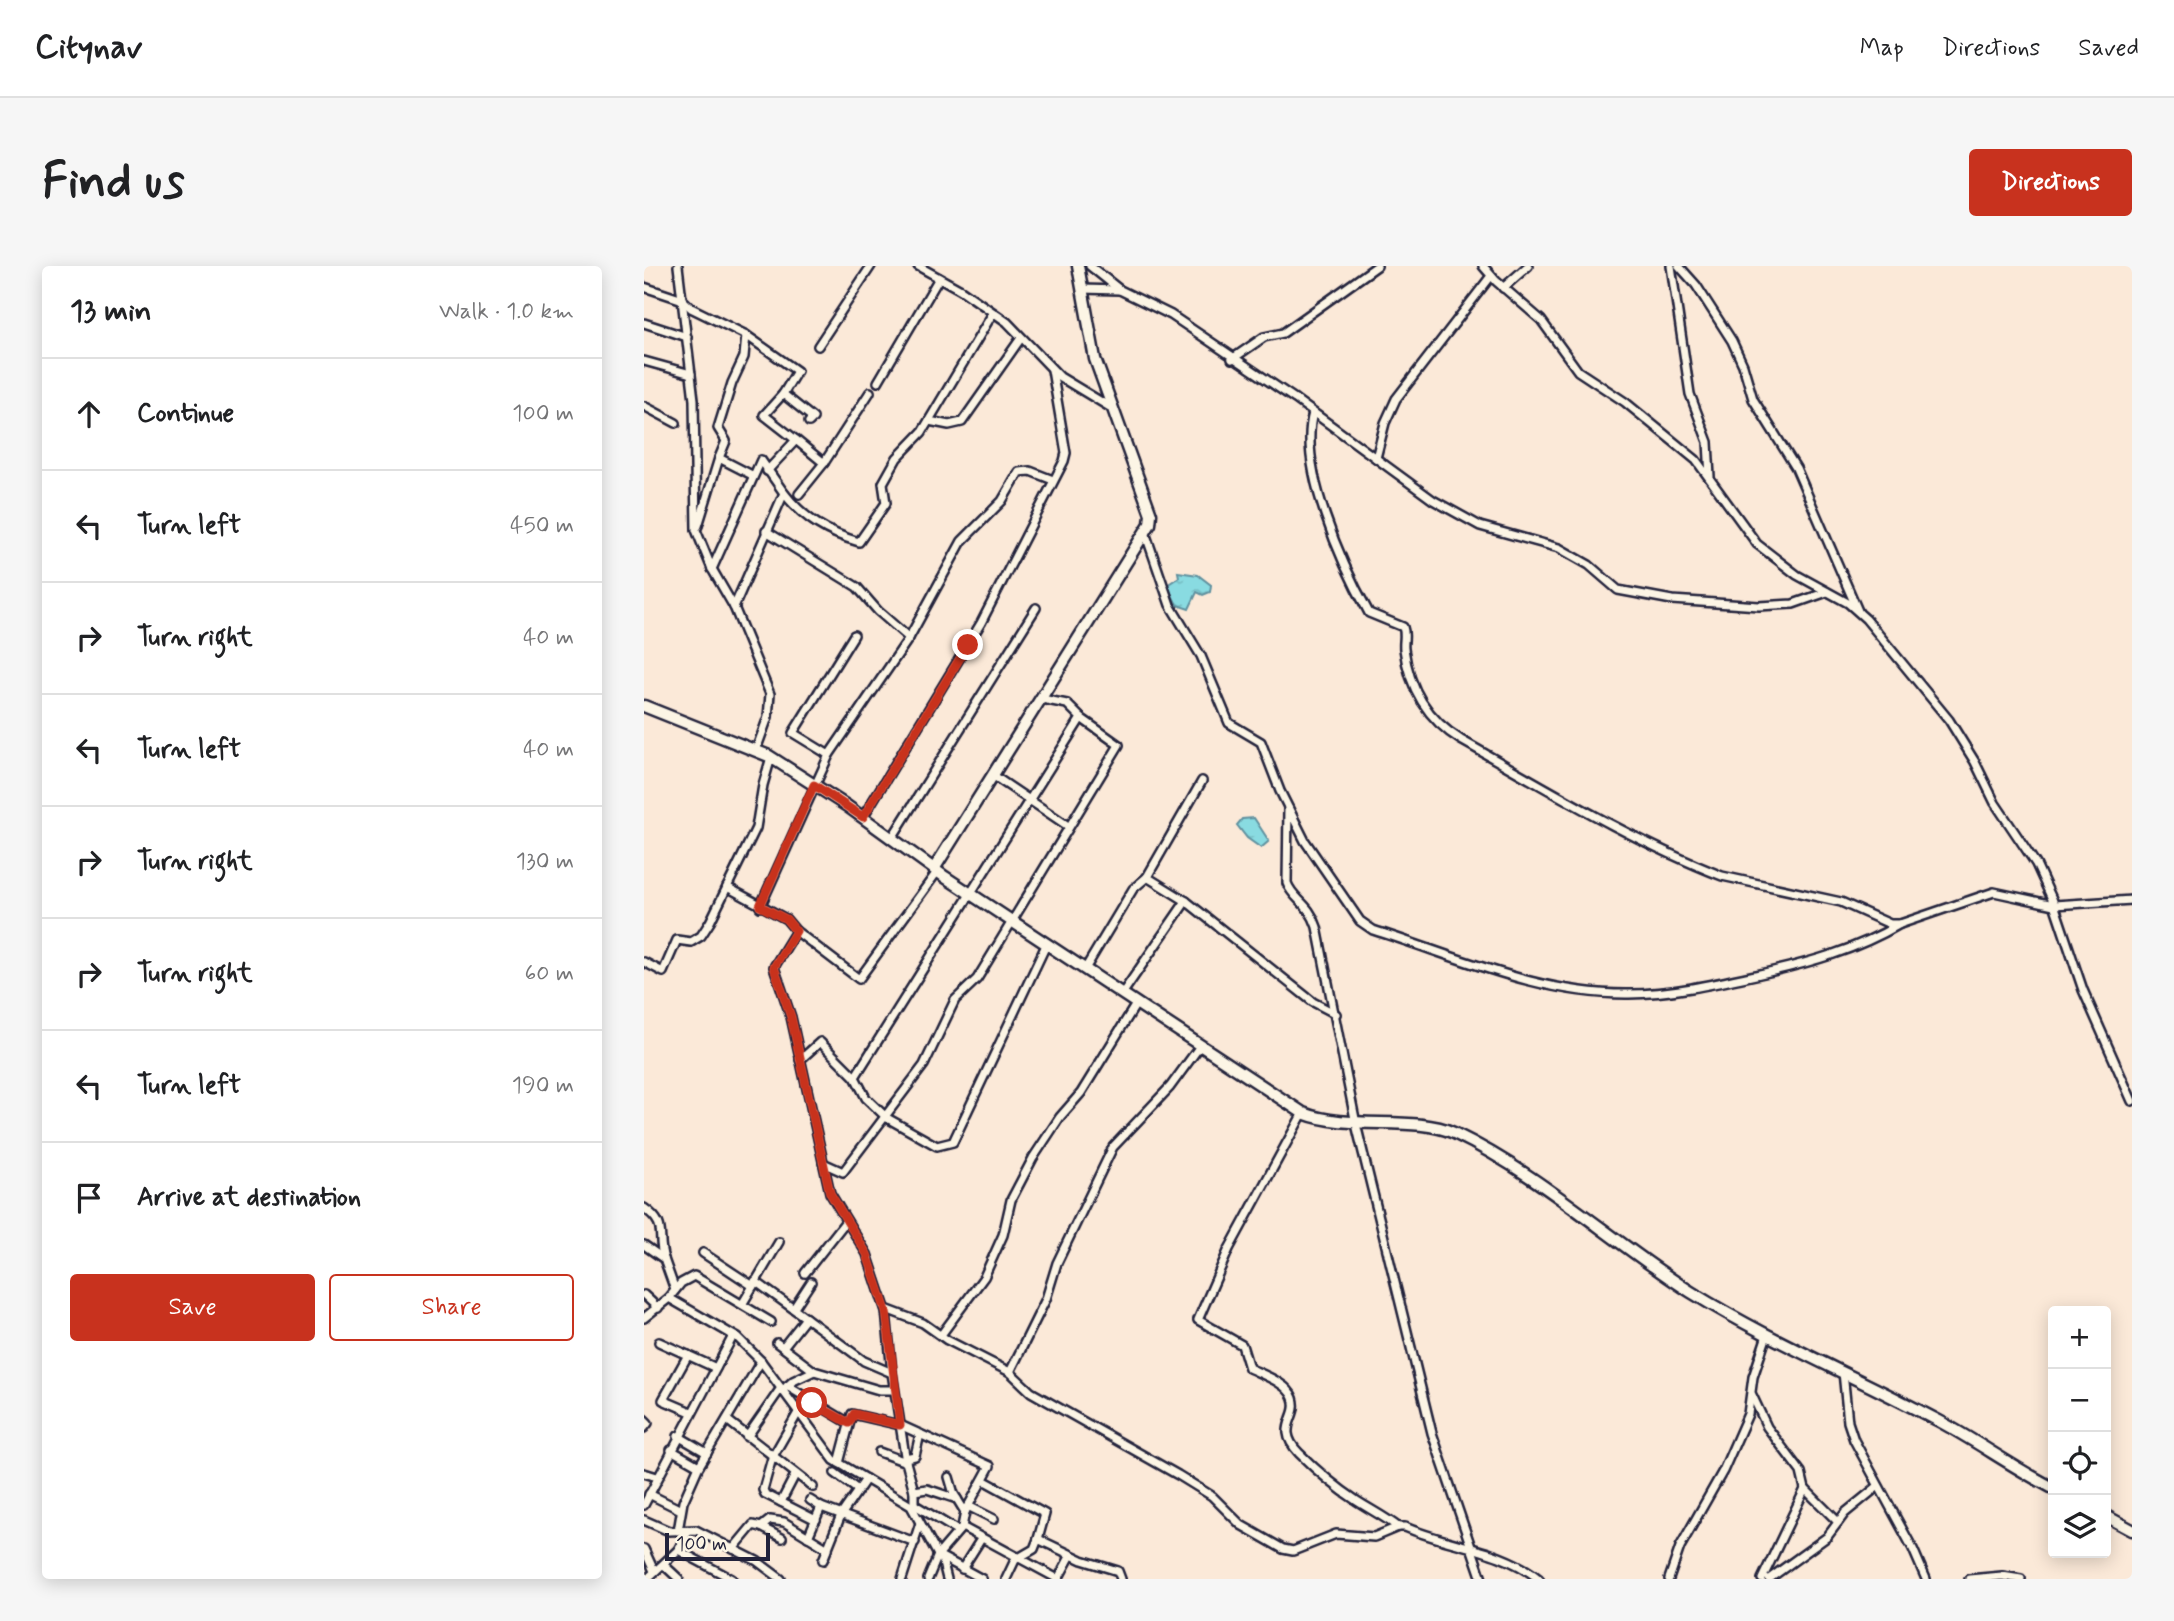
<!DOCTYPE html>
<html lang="en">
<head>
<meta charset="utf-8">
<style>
	:root { --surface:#fff; --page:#f6f6f6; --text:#202124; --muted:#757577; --line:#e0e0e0; --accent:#c8321e }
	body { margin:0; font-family:Mynerve,sans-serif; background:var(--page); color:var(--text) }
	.controls { position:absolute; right:21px; bottom:21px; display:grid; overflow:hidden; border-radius:7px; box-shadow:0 4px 18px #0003 }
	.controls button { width:63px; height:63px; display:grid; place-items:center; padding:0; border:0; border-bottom:2px solid var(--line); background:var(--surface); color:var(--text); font:35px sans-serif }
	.scale { position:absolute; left:21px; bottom:18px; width:105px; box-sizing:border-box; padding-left:7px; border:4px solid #22223b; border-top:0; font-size:19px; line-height:24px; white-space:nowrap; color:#22223b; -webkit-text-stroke:5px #fcf5e5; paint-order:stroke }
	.stop { position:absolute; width:21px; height:21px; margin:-16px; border:5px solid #c8321e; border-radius:50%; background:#fff }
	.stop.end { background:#c8321e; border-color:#fff; box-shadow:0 2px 7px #0008 }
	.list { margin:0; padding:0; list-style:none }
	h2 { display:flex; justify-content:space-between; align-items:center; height:91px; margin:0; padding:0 28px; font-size:30px }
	h2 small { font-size:23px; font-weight:400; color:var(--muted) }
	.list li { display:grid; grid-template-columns:46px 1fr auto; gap:21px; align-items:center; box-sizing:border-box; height:112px; padding:0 28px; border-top:2px solid var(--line) }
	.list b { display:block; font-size:26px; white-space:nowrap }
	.list em { font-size:23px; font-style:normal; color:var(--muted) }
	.actions { display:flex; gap:14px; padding:21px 28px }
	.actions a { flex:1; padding:16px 0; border:2px solid var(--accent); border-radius:7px; text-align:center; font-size:24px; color:var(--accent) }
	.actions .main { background:var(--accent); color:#fff }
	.icon { flex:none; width:38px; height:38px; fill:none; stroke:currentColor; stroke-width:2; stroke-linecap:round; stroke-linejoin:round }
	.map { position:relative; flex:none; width:1488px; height:1313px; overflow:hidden; border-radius:7px }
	header { display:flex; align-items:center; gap:42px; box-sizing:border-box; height:98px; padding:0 35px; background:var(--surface); border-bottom:2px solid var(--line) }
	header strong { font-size:33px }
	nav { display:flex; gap:38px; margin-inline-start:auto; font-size:24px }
	.intro { display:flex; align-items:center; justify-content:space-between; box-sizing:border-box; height:168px; padding:0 42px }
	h1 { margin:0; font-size:49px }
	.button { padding:18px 32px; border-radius:7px; background:var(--accent); color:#fff; font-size:24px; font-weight:700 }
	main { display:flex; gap:42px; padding:0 42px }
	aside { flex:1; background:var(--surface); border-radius:7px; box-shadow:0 4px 18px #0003 }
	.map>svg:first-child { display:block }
</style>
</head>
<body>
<header>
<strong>Citynav</strong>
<nav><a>Map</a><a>Directions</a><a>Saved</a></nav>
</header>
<div class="intro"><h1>Find us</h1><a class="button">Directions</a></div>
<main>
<aside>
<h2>13 min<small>Walk · 1.0 km</small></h2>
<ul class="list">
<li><svg class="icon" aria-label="ahead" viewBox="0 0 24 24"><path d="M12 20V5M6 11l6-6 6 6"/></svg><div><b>Continue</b></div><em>100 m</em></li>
<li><svg class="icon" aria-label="left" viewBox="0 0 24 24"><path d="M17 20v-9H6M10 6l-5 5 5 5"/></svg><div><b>Turn left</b></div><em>450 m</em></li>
<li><svg class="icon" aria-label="right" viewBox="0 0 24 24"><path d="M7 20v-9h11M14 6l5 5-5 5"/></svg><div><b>Turn right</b></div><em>40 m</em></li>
<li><svg class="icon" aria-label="left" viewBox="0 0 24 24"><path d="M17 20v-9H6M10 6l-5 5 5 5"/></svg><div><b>Turn left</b></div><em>40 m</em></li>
<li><svg class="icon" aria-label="right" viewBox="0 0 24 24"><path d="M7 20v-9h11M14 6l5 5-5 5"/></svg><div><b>Turn right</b></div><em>130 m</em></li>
<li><svg class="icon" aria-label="right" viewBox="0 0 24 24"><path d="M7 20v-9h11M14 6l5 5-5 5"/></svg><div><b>Turn right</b></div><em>60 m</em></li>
<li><svg class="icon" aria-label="left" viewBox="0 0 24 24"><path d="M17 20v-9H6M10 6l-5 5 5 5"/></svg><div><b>Turn left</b></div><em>190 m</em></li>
<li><svg class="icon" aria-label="arrive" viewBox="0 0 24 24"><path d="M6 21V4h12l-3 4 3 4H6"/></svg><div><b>Arrive at destination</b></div></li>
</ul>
<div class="actions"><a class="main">Save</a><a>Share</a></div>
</aside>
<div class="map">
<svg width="1488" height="1313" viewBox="0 0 1488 1313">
	<defs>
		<pattern id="water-ripples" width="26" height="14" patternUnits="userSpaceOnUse" patternTransform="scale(1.75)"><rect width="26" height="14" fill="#89dbe1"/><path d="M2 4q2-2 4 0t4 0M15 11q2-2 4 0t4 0" fill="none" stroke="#76bcc2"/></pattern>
	</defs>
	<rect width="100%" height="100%" fill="#fbe9d8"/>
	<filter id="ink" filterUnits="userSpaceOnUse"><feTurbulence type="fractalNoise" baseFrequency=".0143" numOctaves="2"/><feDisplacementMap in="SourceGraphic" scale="14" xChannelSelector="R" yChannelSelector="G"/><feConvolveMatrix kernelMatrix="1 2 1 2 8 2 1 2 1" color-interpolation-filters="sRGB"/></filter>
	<g filter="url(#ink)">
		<g fill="url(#water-ripples)" stroke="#60919f" stroke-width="2">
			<polygon points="534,306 554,309 567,319 566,326 559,329 553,326 545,343 533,339 523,319 535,311"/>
			<polygon points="610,552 625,575 617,582 603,572 593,559 598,553"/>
		</g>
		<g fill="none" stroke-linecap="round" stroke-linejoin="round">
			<g stroke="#22223b" stroke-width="12">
				<g id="street">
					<polyline points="34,0 50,134 52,264 68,303 90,341 126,428 124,451 112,484"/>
					<polyline points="274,0 317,24 363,56 416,111 469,143"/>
					<polyline points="446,0 476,24 527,49 651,133 789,234 836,260 915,282 945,299 974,324 1028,334 1115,340 1149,338 1183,326"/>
					<polyline points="839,0 852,15 897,54 934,105 981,136 1052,194 1113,278 1153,309 1204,337 1222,353 1305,454 1331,496 1351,537 1392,598 1409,635 1439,724 1488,835"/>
					<polyline points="1027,0 1046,128 1064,176 1066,211"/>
					<polyline points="1035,0 1052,19 1088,75 1099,99 1109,133 1152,202 1214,345"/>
					<polyline points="0,21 39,34 47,42 102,69"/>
					<polyline points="859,22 884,0"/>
					<polyline points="438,23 475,24"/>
					<polyline points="0,57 43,71"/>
					<polyline points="174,80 227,0"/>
					<polyline points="588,93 620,71 639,67 733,0"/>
					<polyline points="0,95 47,108"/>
					<polyline points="234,116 295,12"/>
					<polyline points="0,140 32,157"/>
					<path d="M669 147C654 201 698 299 725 347L759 361C762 369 759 375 760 383 765 422 784 454 817 474 902 522 986 574 1078 610L1197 636 1246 658H1256L1350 626 1410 639 1488 634"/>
					<polyline points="285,155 305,159 318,156 377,72"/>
					<polyline points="152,174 120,149 139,128 169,152 165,156"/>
					<polyline points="75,192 82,175 74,162 88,117 100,91 102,69 153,105 139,128"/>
					<polyline points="732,192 741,157 752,133 847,10"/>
					<polyline points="180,197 226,126"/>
					<polyline points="123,205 152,174 180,197 155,228"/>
					<path d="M140 227C160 253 184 267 215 276L242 237 239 217 253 192 278 166 349 47"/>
					<polyline points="54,260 75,192 108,209"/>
					<polyline points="122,265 213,321 234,345 265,372"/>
					<path d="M502 269 526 339 557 390 585 457 617 476 636 525 661 575 716 655 729 664C812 690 895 729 985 728 1028 728 1075 717 1116 708 1165 697 1212 684 1256 658"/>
					<polyline points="68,303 117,194 140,227 90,341"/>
					<polyline points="185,489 149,467 210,369"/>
					<polyline points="350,510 424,560"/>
					<path d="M644 542 643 617C649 634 665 636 673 661L712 858 788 1167 838 1313"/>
					<polyline points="219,551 337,357 420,195 422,187 408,104"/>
					<polyline points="248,572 392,342"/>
					<polyline points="503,611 558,515"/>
					<polyline points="83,621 142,653 152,665 130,701 147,751 186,927 223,988 242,1045 248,1107 262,1196 270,1225 270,1244"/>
					<polyline points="116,641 185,489 265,372 318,275 358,235 375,206 386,205 409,214"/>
					<polyline points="152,665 215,713 293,606"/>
					<polyline points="0,696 19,706 33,674 47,676 57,670 66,656 112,562 119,519 127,491"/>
					<polyline points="441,703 489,623 503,611 542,635 669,736 692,748"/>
					<polyline points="478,728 542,635"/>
					<polyline points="156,794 176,776 211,811 222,832 243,852 293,880 309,876 403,677"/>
					<polyline points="211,811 437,452 423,438 398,433"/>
					<path d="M659 847 585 983 554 1054 598 1079 605 1102C617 1108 644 1117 649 1132 656 1152 630 1161 655 1187 672 1204 693 1222 713 1235 727 1244 741 1251 754 1261"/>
					<polyline points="179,897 199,906 280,799 311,734 333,713 475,479 437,452"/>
					<path d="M0 942C25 959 12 969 20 993"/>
					<polyline points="0,979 20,993 31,1024"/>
					<polyline points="59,987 109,1020"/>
					<polyline points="161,1007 202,955"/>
					<polyline points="111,1015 162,1052"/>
					<polyline points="0,1029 14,1042"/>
					<polyline points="25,1032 37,1017 50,1010 127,1056"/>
					<polyline points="99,1037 135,976"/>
					<polyline points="150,1042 167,1016"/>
					<path d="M242 1043 279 1057 303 1074 366 1106 387 1126 534 1209 568 1230 597 1259 639 1283 649 1285 692 1268 730 1271 754 1261H761C804 1280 857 1282 895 1313"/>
					<polyline points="0,1052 25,1032 94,1072 117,1095 190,1194 267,1240 294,1289 338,1313"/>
					<polyline points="297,1069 340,1011 359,969 367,934 389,892 416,851 437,827 492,738"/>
					<polyline points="15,1076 72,1102"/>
					<polyline points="133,1077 170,1105"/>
					<polyline points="139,1081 162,1052 220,1095 248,1107"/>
					<polyline points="44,1089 19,1134 47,1146"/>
					<polyline points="366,1106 402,1033 413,997 469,881 526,821 556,780"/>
					<polyline points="1199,1106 1204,1156 1210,1174 1269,1283 1282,1313"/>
					<polyline points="143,1120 205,1157"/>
					<polyline points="139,1124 149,1115 170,1105 235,1124 250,1124"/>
					<polyline points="1108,1129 1123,1161 1157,1206 1161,1223 1118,1313"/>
					<polyline points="155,1145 128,1192 119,1224 121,1228 172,1254"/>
					<polyline points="0,1153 4,1157 0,1162"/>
					<polyline points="83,1154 169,1221"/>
					<polyline points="34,1170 63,1187"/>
					<polyline points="103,1171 137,1122"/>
					<polyline points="27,1184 55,1200"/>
					<polyline points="235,1186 262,1196"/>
					<polyline points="261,1192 271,1190 276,1168"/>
					<polyline points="195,1197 208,1148 256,1159 346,1200 321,1246"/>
					<polyline points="0,1207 13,1211"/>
					<polyline points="191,1207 214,1224"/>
					<polyline points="305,1211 310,1228 321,1246 318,1261"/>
					<polyline points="339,1214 401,1248 394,1273"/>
					<polyline points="1161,1223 1194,1256"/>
					<polyline points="270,1225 283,1223 313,1233"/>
					<polyline points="5,1228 37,1244"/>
					<polyline points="166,1234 177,1241"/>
					<polyline points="137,1236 151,1209"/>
					<polyline points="0,1239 89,1070"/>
					<polyline points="271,1239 314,1265"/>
					<polyline points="324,1240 350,1253"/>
					<polyline points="0,1254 25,1265 52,1264 113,1295 137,1313"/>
					<polyline points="117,1261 138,1272"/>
					<polyline points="34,1265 39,1236 54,1202 117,1095"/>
					<polyline points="164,1271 177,1241 271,1276"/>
					<polyline points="0,1283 10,1305"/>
					<polyline points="89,1283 109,1259 117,1261 126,1254 140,1256 184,1283"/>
					<polyline points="34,1284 88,1313"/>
					<polyline points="298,1293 303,1313"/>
					<polyline points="179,1294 197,1249 222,1213"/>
					<polyline points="21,1300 35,1313"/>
					<polyline points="318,1303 337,1273"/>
					<polyline points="3,1313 34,1284 44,1265"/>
					<polyline points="258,1313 276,1257"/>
					<polyline points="284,1313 294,1289 318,1261 414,1313"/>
					<polyline points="362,1313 371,1294 390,1283 394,1273 438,1294 474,1305 477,1313"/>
					<polyline points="414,1313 427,1289"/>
					<polyline points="1025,1313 1036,1281 1079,1205 1104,1148 1109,1111 1123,1069"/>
					<polyline points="1125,1313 1183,1271 1201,1247 1233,1221"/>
					<polyline points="1325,1313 1358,1310 1377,1313"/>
				</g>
			</g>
			<g stroke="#22223b" stroke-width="15">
				<g id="secondary">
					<path d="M0 440 125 490 203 540 301 611 659 847C705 865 771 849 810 867 896 908 967 975 1047 1026 1126 1075 1213 1111 1295 1155 1334 1176 1370 1202 1409 1222"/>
					<polyline points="290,603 506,258 507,248 451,93 434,0"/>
					<polyline points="1462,1250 1488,1264"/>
				</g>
			</g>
			<use href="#street" stroke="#fcf5e5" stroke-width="7"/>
			<use href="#secondary" stroke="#fcf5e5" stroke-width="10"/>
		</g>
	</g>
	<g fill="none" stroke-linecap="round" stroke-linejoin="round" filter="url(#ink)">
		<polyline stroke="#c8321e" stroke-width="9" points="168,1137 205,1157 210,1148 256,1159 242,1045 223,988 186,927 147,751 130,701 152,665 142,653 116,640 170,519 219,551 324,379"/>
	</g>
</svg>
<div class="controls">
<button>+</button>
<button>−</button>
<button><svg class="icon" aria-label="locate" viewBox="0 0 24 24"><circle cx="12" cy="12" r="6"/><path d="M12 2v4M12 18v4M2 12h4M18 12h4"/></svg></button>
<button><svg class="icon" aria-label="layers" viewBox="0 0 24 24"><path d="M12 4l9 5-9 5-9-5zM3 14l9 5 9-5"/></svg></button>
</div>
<div class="scale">100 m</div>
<div class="stop" style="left:168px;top:1137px"></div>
<div class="stop end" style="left:324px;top:379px"></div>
</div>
</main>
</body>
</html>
